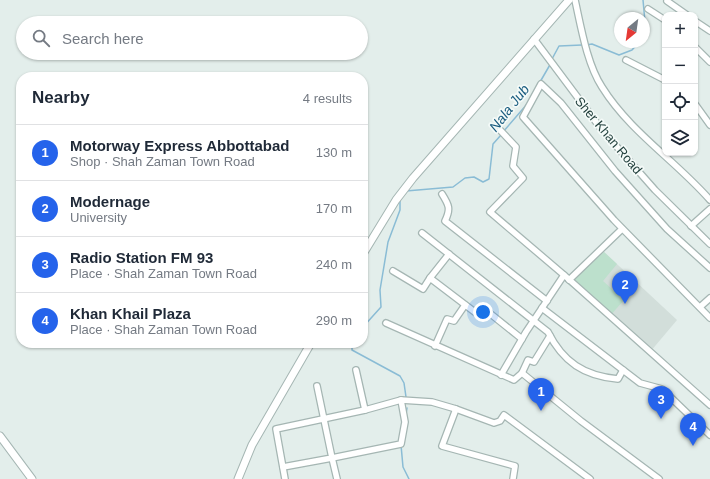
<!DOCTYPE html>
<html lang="en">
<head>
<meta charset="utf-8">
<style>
	:root { --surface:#fff; --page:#f6f6f7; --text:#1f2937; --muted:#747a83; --line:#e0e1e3; --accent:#2563eb }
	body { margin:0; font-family:Arial,sans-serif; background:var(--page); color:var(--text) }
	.controls { position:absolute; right:12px; top:12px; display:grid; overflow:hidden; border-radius:8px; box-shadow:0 1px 3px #0004 }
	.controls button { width:36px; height:36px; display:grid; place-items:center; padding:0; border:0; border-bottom:1px solid var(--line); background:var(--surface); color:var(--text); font:20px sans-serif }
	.compass { position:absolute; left:614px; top:12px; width:36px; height:36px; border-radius:50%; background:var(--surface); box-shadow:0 1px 3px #0004; rotate:209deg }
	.you { position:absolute; left:483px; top:312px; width:14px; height:14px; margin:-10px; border:3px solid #fff; border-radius:50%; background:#1a73e8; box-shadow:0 0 0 6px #1a73e833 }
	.badge { display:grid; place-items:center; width:26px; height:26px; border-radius:50%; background:var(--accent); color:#fff; font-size:13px; font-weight:700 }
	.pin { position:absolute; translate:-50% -33px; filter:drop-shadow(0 1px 2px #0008) }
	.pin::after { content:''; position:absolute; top:21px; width:14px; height:12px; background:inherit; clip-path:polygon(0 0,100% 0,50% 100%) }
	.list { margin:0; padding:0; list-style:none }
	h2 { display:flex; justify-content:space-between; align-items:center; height:52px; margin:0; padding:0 16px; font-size:17px }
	h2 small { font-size:13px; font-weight:400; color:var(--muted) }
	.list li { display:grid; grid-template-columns:26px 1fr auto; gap:12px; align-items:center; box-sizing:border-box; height:56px; padding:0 16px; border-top:1px solid var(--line) }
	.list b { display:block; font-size:15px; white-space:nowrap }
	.list p { margin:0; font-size:13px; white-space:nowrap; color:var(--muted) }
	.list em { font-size:13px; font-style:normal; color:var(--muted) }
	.icon { flex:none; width:22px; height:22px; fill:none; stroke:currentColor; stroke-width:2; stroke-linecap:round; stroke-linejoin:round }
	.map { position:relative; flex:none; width:710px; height:479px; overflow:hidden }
	.search { position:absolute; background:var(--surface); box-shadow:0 1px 3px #0004; left:16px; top:16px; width:352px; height:44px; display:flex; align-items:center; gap:10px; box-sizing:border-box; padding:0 14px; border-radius:22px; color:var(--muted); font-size:15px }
	.panel { position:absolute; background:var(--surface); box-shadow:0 1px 3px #0004; left:16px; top:72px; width:352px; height:276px; border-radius:16px }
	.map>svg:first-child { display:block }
</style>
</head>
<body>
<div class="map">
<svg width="710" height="479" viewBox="0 0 710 479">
	<rect width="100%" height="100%" fill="#e3eeeb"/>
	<polygon fill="#d2deda" points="604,252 677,320 650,352 568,284"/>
	<polygon fill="#bce0cc" points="604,252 617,264 603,281 624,300 609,317 568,284"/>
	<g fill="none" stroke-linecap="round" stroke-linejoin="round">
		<g stroke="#8abcd5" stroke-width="1.5">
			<polyline points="643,0 646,33 644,36"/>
			<polyline points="586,45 592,44 619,55 632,50 639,42"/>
			<polyline points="552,59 559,46 582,45"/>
			<polyline points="540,82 551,63"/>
			<polyline points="503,132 528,103"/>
			<polyline points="406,191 453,187 465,178 474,177 483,182 489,179 493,144 501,135"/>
			<polyline points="363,327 381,307 380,290 388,242 400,210 400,199"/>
			<polyline points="352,343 352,350 400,376 404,383 406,397"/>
			<polyline points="406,414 407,408"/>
			<polyline points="401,445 403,467 409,479"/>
		</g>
		<g stroke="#a5b6b3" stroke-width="8">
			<g id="minor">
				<path d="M575 0C581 27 587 64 602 87 630 132 676 161 710 200"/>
				<polyline points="667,1 687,15"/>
				<polyline points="648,9 665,20"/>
				<polyline points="695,21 710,31"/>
				<polyline points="534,39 602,130 655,190 710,244"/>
				<polyline points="695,47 710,62"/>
				<polyline points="626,60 665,80"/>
				<polyline points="695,104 710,125"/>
				<polyline points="500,130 516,147 513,166 523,178 490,212 564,275"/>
				<path d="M442 194C449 205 451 209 445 221L547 301"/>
				<polyline points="691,226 710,209"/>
				<path d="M422 233 548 332C563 362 584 376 618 379L623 370"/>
				<polyline points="710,268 667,229 615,171 561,103 541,84 523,117 614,220 710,318"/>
				<polyline points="393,271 423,289 430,278 476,313 482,307 522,339"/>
				<polyline points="430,278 449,254"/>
				<polyline points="569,280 622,229"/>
				<polyline points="700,307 710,298"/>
				<polyline points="542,308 640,383 662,389 710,435"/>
				<polyline points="386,323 514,380 522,373 581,421 659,479"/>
				<polyline points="435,346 447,319 454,321 465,305"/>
				<polyline points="356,370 365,410"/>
				<polyline points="522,373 528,360 534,362 550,336"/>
				<polyline points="501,375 526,332 564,275 710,405"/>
				<polyline points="456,409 442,446 515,466 513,479"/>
				<polyline points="283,467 332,458 317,386"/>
				<polyline points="285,479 276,429 365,410 401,400 432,402 456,409 494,423 500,421 504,415 590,479"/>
				<polyline points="337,479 332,458 401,444 405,422 401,400"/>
			</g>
		</g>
		<g stroke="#a5b6b3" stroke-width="9">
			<g id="tertiary">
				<polyline points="363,254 396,200 413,178 569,0"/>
				<polyline points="0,436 32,479"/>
				<polyline points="238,479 252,445 311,343"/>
			</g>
		</g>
		<use href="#minor" stroke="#fff" stroke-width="5.5"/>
		<use href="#tertiary" stroke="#fff" stroke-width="7"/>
	</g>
	<g text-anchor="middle" stroke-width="3.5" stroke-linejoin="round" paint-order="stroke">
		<g font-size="13" fill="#22403d" stroke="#f4faf8">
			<text transform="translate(609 135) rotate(50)" y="5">Sher Khan Road</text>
		</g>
		<g font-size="14" font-style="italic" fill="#195c7f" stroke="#f4faf8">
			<text transform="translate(509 108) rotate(-52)" y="5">Nala Jub</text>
		</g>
	</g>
</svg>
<div class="controls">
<button>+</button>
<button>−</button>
<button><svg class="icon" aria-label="locate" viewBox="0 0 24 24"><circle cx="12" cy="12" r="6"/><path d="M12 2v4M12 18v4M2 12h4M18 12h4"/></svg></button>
<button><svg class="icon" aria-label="layers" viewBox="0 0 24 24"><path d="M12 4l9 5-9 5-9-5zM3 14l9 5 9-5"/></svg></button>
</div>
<svg class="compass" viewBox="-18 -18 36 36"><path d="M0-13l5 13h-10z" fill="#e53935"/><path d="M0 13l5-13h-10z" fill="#747a83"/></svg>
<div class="you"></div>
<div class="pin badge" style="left:541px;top:411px">1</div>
<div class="pin badge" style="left:625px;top:304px">2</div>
<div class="pin badge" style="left:661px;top:419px">3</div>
<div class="pin badge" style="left:693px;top:446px">4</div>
<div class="search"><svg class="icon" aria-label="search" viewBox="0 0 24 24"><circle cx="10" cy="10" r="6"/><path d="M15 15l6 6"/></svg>Search here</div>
<section class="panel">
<h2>Nearby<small>4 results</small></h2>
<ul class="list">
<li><span class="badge">1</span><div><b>Motorway Express Abbottabad</b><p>Shop · Shah Zaman Town Road</p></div><em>130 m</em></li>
<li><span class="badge">2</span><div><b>Modernage</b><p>University</p></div><em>170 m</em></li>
<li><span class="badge">3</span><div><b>Radio Station FM 93</b><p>Place · Shah Zaman Town Road</p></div><em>240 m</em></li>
<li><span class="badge">4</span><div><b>Khan Khail Plaza</b><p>Place · Shah Zaman Town Road</p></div><em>290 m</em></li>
</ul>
</section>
</div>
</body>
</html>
